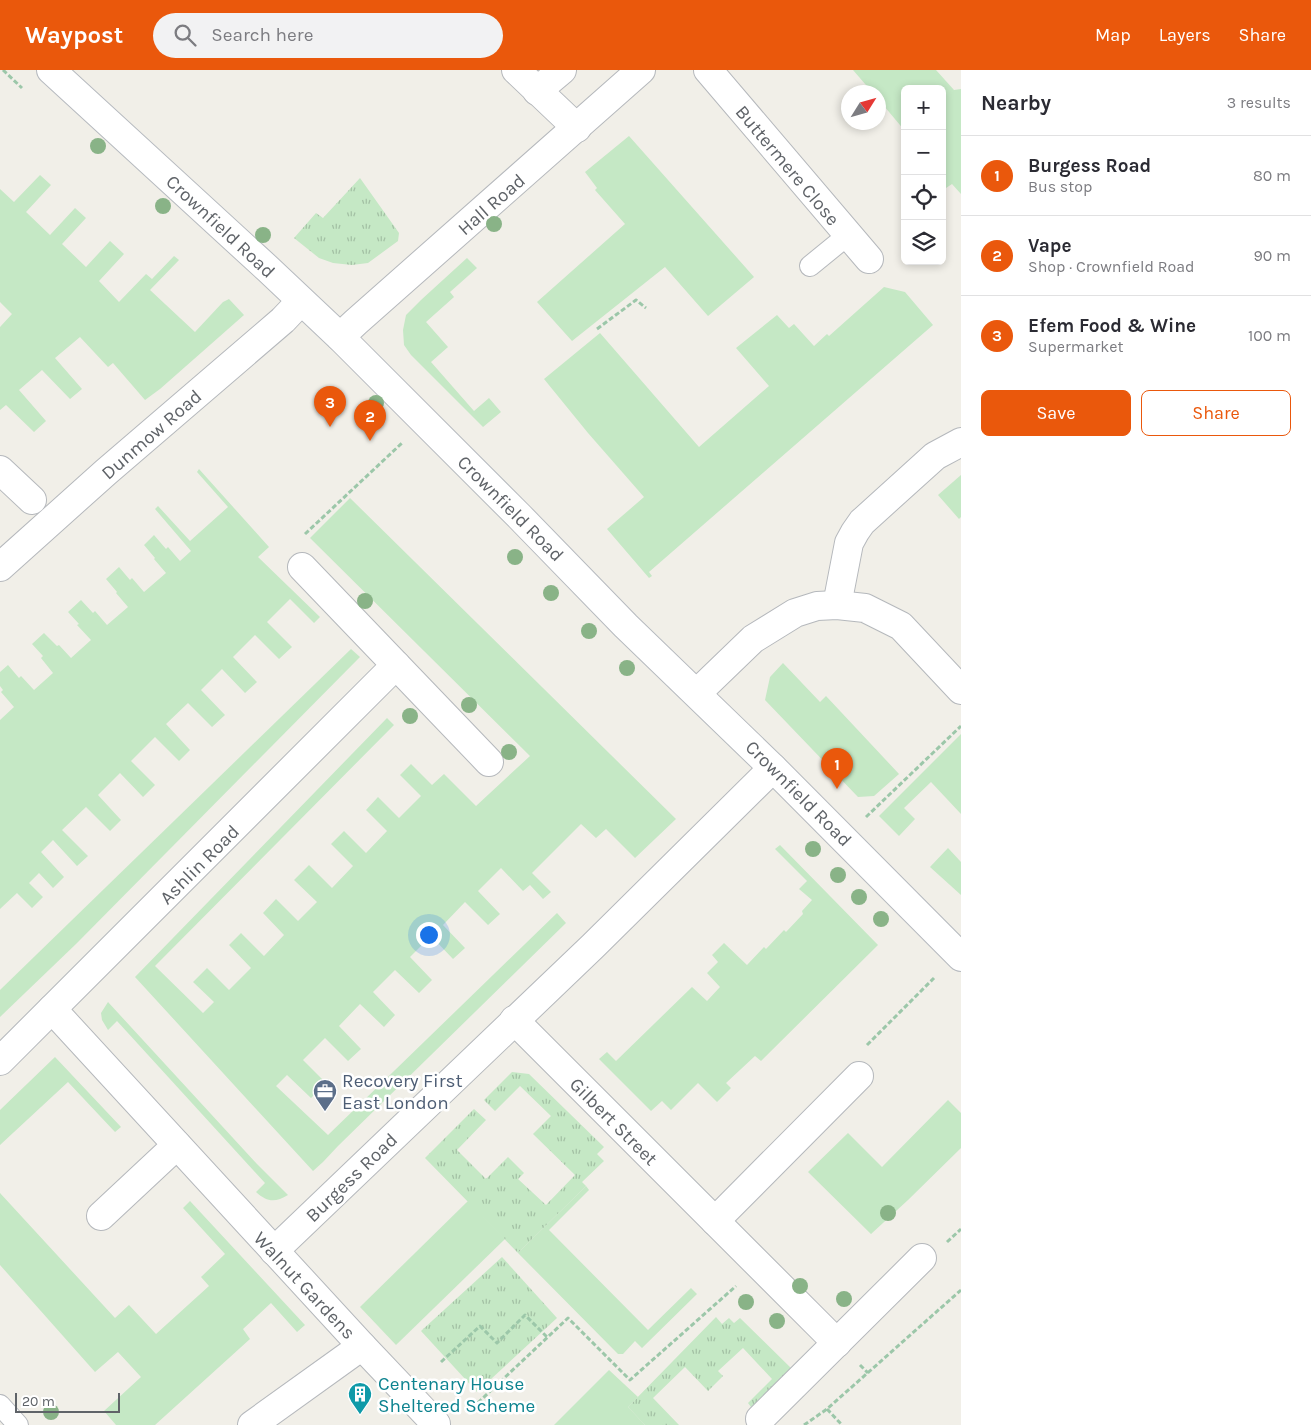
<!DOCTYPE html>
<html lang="en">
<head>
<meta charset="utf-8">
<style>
	:root { --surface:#fff; --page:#f2f2f3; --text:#2b2b33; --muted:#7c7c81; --line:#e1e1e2; --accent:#ea580c }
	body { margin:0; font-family:Karla,sans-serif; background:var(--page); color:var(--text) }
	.controls { position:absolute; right:15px; top:15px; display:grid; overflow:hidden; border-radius:8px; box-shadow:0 2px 8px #0003 }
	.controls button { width:45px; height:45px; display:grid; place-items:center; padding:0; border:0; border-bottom:1px solid var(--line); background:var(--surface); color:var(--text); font:25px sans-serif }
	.compass { position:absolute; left:841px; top:15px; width:45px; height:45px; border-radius:50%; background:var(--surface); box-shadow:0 2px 8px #0003; rotate:53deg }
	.scale { position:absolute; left:15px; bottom:12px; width:105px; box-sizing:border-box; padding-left:5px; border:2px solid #5f6368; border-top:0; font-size:14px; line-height:18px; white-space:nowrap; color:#5f6368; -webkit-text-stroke:4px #fff; paint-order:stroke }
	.you { position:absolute; left:428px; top:864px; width:18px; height:18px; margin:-12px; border:4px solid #fff; border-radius:50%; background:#1a73e8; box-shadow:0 0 0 8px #1a73e833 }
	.badge { display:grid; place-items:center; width:32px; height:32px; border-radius:50%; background:var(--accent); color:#fff; font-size:16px; font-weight:700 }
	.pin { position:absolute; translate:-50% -41px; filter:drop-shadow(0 1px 2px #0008) }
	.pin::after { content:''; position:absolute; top:26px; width:18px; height:15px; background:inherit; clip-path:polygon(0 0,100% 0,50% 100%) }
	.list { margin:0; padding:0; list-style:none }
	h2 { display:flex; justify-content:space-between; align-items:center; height:65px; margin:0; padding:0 20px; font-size:21px }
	h2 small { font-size:16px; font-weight:400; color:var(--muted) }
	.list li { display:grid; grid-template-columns:32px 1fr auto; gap:15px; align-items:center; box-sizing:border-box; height:80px; padding:0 20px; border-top:1px solid var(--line) }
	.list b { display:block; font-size:19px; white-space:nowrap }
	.list p { margin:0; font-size:16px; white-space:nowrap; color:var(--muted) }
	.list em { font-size:16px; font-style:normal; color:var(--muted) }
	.actions { display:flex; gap:10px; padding:15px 20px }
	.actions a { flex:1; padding:11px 0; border:1px solid var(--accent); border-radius:8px; text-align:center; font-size:18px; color:var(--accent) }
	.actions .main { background:var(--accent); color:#fff }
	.icon { flex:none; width:28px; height:28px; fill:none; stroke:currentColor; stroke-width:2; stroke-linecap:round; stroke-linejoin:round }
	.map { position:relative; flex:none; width:961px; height:1355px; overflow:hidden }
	header { display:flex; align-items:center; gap:30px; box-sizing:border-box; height:70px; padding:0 25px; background:var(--accent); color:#fff }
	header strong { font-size:24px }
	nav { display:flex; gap:28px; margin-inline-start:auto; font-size:18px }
	.search { width:350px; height:45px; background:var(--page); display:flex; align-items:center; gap:12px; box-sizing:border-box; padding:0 18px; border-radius:28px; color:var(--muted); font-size:19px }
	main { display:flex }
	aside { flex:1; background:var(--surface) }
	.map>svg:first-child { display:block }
</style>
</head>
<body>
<header>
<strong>Waypost</strong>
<div class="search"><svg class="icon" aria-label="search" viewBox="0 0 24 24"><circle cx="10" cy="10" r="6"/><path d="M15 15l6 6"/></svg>Search here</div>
<nav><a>Map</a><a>Layers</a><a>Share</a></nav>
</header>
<main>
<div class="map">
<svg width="961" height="1355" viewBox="0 0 961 1355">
	<defs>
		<pattern id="grass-tufts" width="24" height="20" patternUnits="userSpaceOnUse" patternTransform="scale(1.25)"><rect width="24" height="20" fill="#c5e8c5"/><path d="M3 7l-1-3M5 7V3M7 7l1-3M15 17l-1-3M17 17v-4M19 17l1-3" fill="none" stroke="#a3c0a4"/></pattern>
	</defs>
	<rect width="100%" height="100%" fill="#f1efe8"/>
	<g fill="url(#grass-tufts)">
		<polygon points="360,108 399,163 398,171 368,193 352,195 333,193 319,188 294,168 316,143 323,148"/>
		<polygon points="512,1002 529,1004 604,1077 597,1084 604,1091 582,1112 586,1116 518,1183 425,1088 474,1039 486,1050 457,1080 486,1109 508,1087 524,1103 518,1109 546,1135 575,1105 533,1064 551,1046 520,1016 495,1041 484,1030"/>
		<polygon points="502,1187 557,1248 477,1322 421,1261"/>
		<polygon points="716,1247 722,1254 729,1248 734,1253 740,1248 793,1300 754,1341 748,1333 772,1309 743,1278 718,1301 723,1306 708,1321 685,1297 653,1328 679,1355 645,1355 628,1337"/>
	</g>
	<g fill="#c5e8c5">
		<polygon points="853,0 936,0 954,20 961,19 961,124 952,114 946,118 942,114 942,19 905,19 905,61 879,30 878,22 872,22"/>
		<polygon points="629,66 754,207 708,246 665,197 572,271 537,232 625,154 595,120 597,118 585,102"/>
		<polygon points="40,105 51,115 26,142 50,165 75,138 86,148 62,174 86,197 110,171 124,184 99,211 119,232 146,204 152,209 174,186 179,190 150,220 195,262 223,232 229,229 244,245 160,319 145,330 113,293 108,297 80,267 55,288 82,319 70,329 42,300 19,320 46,351 34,362 6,335 0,340 0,257 12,244 0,232 0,119 14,132"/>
		<polygon points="467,188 477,198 450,222 454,227 426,252 448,277 431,292 474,341 489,328 501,342 483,357 411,285 404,275 403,260 406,245 421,230"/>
		<polygon points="884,217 905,222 933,255 649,502 652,506 649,508 607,459 644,427 588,363 544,309 600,263 699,377 769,316 736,278 777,245 789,258 794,254 814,276 827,264 829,266"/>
		<polygon points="199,399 269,477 258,487 320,547 314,553 290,529 267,552 292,577 279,589 255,565 233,587 257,612 245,623 222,599 201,620 225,645 212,657 188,633 166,654 190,680 179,691 155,667 131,691 155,715 143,727 120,703 98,725 121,750 110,761 86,737 62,760 88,786 77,796 53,770 41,782 64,807 53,818 39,803 29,813 43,827 32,838 17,823 0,839 0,650 14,637 1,622 3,620 0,616 0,602 8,595 19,608 21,606 34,620 53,603 41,588 43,586 32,574 44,563 57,576 59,575 71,588 91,570 77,555 79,554 68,542 81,530 93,543 95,541 107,555 128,537 116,523 117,522 106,509 119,497 130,510 132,508 144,522 166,503 154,489 155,488 144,475 154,465 166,479 168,477 180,491 191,481 155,439 158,436 190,471 228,437 197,402"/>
		<polygon points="961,405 961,447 959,449 938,425"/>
		<polygon points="350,428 676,749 635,788 606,759 596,768 581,754 532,803 551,822 543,829 530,815 523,821 501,798 478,821 500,844 488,855 465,832 443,855 465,878 453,889 431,866 410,887 432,910 419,923 395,900 373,922 395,945 384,957 360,934 339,956 361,979 348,991 325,968 303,990 326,1013 311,1028 287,1005 276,1016 328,1065 557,843 566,853 338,1076 323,1092 313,1101 135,907 387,648 394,655 155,896 203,943 214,932 193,912 207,898 229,920 251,898 229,875 241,863 264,886 284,865 263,843 276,829 298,851 317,832 294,810 309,795 332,818 353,796 331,774 344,761 366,783 387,761 366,740 378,727 399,748 421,726 400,705 411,694 432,715 444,704 476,736 530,686 310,468"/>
		<polygon points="351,579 360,587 76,874 0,947 0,920"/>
		<polygon points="783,593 820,632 826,626 899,704 874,726 858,727 765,630 770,607"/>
		<polygon points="961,664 961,744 931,712 904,738 915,749 899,766 879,746"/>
		<polygon points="780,775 878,875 761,991 755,986 726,1013 731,1018 717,1032 698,1013 671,1040 662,1031 651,1041 599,989 607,982 616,991 692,917 707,931 720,917 707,903 718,892 712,885 724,873 747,895 764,877 766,879 784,860 786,862 803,844 802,841 812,830 799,819 807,811 775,779"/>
		<polygon points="948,778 961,792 961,825 930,797"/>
		<path d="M108 932 257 1094 288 1125C275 1133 267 1132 256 1122L265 1113 117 951 108 960 102 950 101 943Z"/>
		<polygon points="55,987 121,1057 115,1062 68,1012 0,1075 0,1040"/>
		<polygon points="948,1030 961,1043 961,1078 908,1130 871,1164 808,1102 848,1063 882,1097"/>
		<polygon points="586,1116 589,1120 549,1160 648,1260 691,1218 697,1224 642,1278 635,1271 623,1284 618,1284 518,1183"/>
		<polygon points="0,1123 115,1248 129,1235 156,1264 209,1216 201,1207 225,1184 183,1138 190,1131 305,1255 297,1262 271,1233 243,1259 250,1269 155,1355 116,1355 104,1341 141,1307 118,1282 95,1302 0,1195"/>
		<polygon points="468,1131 505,1169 396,1275 360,1237"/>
		<polygon points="609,1300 638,1327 628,1337 645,1355 554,1355"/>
	</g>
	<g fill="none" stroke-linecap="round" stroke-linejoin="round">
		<g stroke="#b5b8bc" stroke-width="22">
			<g id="lane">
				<polyline points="810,196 848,165"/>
				<polyline points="0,1335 18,1355"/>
			</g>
		</g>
		<g stroke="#b5b8bc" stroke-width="30">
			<g id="street">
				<polyline points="516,0 577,58"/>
				<polyline points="708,0 869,189"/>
				<polyline points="537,21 562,0"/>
				<polyline points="340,267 356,252 641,0"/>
				<polyline points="0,400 32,430"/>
				<polyline points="0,497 106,402 283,250 301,231"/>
				<polyline points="302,497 489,692"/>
				<polyline points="837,535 849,473 855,462 862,452 935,386 961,372"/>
				<polyline points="697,623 753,569 795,543 817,536 837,535 865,538 901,556 961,620"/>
				<polyline points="52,939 362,1276 436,1354"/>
				<polyline points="514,950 837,1273"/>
				<polyline points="0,991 396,595"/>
				<polyline points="101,1146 177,1075"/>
				<polyline points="715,1151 859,1006"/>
				<polyline points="274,1181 593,876 773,698"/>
				<polyline points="760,1349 922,1188"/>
				<polyline points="252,1355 362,1276"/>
			</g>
		</g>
		<g stroke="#b6babf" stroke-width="30">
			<polyline id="secondary" points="51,0 268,199 340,267 520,447 626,556 773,698 961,887"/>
		</g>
		<g stroke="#9cc7a9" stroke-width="3" stroke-dasharray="5 2.5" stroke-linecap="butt">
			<polyline points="3,0 22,18"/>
			<polyline points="597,259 636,230 646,238"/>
			<polyline points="305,464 402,373"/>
			<polyline points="866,747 961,656"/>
			<polyline points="867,975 934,908"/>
			<polyline points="947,1172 961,1159"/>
			<polyline points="441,1292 480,1256 497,1273 525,1245 547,1267"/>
			<polyline points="860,1295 868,1303"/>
			<polyline points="827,1339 842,1355"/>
			<polyline points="467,1343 568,1248 630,1310 736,1216"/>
			<polyline points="804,1355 827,1339 961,1220"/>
		</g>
		<use href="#lane" stroke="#fff" stroke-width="20"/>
		<use href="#street" stroke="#fff" stroke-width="28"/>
		<use href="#secondary" stroke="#fff" stroke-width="28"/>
	</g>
	<g fill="#89b387">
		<circle cx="98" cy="76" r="8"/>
		<circle cx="163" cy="136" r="8"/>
		<circle cx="494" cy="154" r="8"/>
		<circle cx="263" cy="165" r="8"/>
		<circle cx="376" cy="333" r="8"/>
		<circle cx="515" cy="487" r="8"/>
		<circle cx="551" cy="523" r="8"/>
		<circle cx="365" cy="531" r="8"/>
		<circle cx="589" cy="561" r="8"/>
		<circle cx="627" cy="598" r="8"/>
		<circle cx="469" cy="635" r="8"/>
		<circle cx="410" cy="646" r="8"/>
		<circle cx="509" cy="682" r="8"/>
		<circle cx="813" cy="779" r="8"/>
		<circle cx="838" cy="805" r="8"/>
		<circle cx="859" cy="827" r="8"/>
		<circle cx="881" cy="849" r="8"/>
		<circle cx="888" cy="1143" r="8"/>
		<circle cx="800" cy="1216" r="8"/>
		<circle cx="844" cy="1229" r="8"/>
		<circle cx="746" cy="1232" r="8"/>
		<circle cx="777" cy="1251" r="8"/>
		<circle cx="51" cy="1342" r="8"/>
	</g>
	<defs>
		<g id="office-pin" transform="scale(1.25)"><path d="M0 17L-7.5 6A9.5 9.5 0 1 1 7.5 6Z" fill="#5c6f8a" stroke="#fff"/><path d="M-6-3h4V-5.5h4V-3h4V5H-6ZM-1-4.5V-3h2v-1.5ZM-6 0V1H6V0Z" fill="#fff"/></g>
		<g id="building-pin" transform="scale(1.25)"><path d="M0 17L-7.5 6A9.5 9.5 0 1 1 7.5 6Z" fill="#0f9aa8" stroke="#fff"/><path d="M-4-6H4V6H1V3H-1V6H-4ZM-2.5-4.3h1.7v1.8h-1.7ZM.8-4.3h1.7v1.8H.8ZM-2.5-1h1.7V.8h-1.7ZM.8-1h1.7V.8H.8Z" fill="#fff"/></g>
	</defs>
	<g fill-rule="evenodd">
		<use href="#office-pin" x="325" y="1021"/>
		<use href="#building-pin" x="360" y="1324"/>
	</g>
	<g text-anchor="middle" stroke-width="5" stroke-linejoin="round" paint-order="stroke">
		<g font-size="19" fill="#5f6368" stroke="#fff">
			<text transform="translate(788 95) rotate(50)" y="7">Buttermere Close</text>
			<text transform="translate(491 134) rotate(-41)" y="7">Hall Road</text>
			<text transform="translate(221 156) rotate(43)" y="7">Crownfield Road</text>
			<text transform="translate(151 364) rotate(-41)" y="7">Dunmow Road</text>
			<text transform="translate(511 438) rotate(45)" y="7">Crownfield Road</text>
			<text transform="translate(799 723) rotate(45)" y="7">Crownfield Road</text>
			<text transform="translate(199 794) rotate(-45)" y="7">Ashlin Road</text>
			<text transform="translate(614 1051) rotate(45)" y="7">Gilbert Street</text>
			<text transform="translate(351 1107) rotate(-44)" y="7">Burgess Road</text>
			<text transform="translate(305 1215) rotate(47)" y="7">Walnut Gardens</text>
		</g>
		<g font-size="19" fill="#4e5e75" stroke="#fff" text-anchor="start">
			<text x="342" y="1017">Recovery First<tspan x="342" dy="22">East London</tspan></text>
		</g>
		<g font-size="19" fill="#0d838f" stroke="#fff" text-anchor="start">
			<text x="378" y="1320">Centenary House<tspan x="378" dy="22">Sheltered Scheme</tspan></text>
		</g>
	</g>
</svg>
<div class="controls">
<button>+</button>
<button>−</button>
<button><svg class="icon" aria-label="locate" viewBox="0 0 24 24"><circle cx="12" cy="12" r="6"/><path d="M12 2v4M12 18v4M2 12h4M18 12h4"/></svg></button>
<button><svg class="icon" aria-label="layers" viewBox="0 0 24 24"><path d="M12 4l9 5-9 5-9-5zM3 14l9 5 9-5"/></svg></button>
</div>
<svg class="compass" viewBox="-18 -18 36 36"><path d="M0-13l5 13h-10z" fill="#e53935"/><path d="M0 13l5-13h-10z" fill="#7c7c81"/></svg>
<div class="scale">20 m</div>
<div class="you"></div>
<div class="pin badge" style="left:837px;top:719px">1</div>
<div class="pin badge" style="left:370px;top:371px">2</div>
<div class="pin badge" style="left:330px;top:357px">3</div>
</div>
<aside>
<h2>Nearby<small>3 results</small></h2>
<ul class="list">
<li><span class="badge">1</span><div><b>Burgess Road</b><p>Bus stop</p></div><em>80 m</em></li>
<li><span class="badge">2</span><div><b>Vape</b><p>Shop · Crownfield Road</p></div><em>90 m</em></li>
<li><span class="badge">3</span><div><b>Efem Food &amp; Wine</b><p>Supermarket</p></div><em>100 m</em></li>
</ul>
<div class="actions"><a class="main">Save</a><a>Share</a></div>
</aside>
</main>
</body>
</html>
